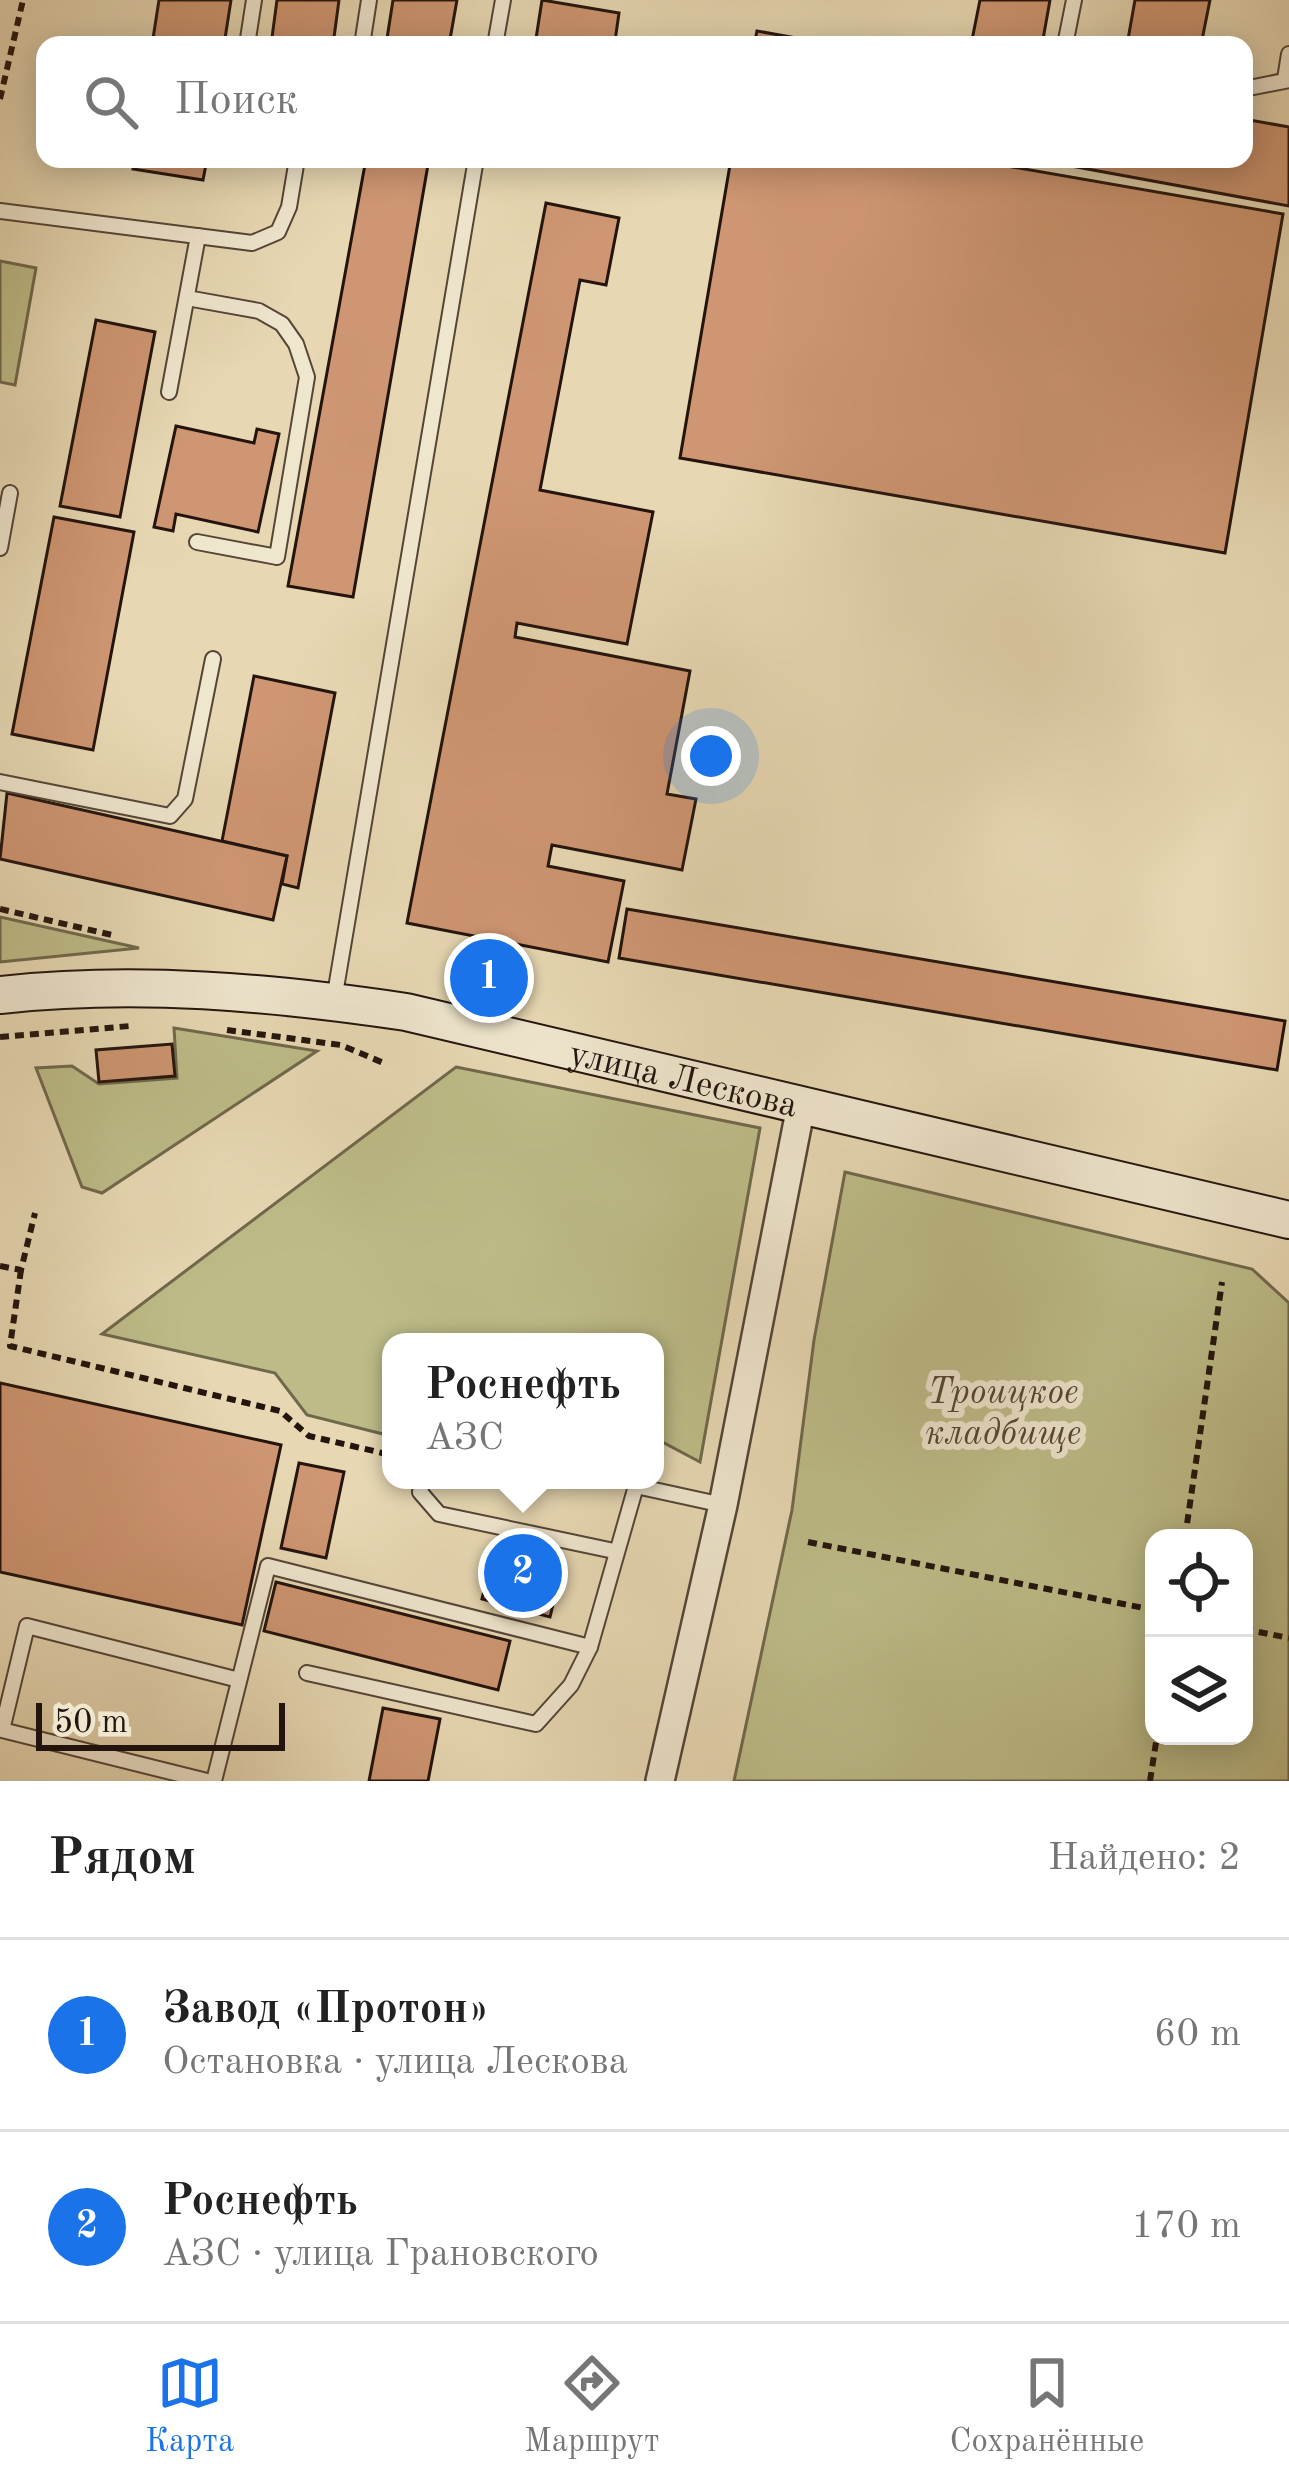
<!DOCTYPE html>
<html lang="ru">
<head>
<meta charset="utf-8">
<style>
	:root { --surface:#fff; --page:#f6f6f6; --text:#222; --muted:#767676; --line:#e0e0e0; --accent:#1a73e8 }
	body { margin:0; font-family:"Old Standard TT",serif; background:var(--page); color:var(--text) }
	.controls { position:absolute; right:36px; bottom:36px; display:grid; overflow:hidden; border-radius:24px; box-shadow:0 6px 30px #0003 }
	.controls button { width:108px; height:108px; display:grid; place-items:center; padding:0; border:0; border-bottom:3px solid var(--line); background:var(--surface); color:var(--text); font:60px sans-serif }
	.scale { position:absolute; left:36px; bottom:30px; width:249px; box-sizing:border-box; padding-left:12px; border:6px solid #23140e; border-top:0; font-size:33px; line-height:42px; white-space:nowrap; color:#23140e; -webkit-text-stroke:9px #efe6ce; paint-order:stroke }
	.you { position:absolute; left:711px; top:756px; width:42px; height:42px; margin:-30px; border:9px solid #fff; border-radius:50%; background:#1a73e8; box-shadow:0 0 0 18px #1a73e833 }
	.badge { display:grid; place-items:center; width:78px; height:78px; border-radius:50%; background:var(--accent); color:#fff; font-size:39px; font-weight:700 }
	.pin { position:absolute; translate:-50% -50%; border:6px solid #fff; box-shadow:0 3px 12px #0006 }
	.popup { position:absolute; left:382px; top:1333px; width:282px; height:156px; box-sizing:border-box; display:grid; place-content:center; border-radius:24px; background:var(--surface); filter:drop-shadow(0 3px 9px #0005); font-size:39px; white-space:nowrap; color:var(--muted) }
	.popup b { font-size:45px; color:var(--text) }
	.popup::after { content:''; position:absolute; left:50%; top:100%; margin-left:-24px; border:24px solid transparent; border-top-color:var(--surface) }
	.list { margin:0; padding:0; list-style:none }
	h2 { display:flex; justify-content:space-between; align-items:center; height:156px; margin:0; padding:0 48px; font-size:51px }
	h2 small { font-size:39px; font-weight:400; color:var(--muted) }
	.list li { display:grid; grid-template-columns:78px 1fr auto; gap:36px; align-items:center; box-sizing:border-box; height:192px; padding:0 48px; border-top:3px solid var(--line) }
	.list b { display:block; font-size:45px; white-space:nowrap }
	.list p { margin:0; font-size:39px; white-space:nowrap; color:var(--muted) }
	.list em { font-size:39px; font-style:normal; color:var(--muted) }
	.icon { flex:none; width:66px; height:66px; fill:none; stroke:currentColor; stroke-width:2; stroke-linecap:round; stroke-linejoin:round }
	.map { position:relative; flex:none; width:1289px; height:1781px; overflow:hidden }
	.search { position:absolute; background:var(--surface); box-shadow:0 6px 30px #0003; left:36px; right:36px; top:36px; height:132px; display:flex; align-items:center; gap:30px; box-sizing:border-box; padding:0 42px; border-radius:24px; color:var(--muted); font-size:45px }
	.sheet { height:540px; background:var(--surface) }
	nav { display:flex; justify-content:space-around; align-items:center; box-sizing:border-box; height:168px; border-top:3px solid var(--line); background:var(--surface); font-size:33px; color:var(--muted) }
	nav a { display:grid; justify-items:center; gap:6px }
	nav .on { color:var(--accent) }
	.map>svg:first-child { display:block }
</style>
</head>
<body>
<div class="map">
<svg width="1289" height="1781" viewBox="0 0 1289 1781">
	<rect width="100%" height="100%" fill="#e7d8b3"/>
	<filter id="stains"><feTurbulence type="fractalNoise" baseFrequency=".00167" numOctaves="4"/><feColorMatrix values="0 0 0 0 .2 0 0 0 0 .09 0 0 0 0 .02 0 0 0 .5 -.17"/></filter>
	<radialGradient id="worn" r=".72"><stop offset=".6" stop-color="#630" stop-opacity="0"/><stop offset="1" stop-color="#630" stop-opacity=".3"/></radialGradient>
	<g fill="#bdbc88" stroke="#70684b" stroke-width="3" fill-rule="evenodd">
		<polygon points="0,261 36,268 15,385 0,382"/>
		<polygon points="0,917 139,948 0,962"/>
		<polygon points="174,1028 317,1051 102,1193 82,1187 36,1068 72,1066 99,1084 177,1078"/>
		<polygon points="456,1067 760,1128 700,1462 655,1438 655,1342 391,1342 391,1436 307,1415 275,1373 102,1334"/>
		<path d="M845 1172 1252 1269 1289 1303V1781H734L792 1510 814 1340ZM1154 1538H1244V1736H1154Z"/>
	</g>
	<g fill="#ce9672" stroke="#23140e" stroke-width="3">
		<polygon points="159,0 231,0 224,45 152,45"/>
		<polygon points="277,0 339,0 333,45 271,45"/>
		<polygon points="393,0 457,0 449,45 386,45"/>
		<polygon points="542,0 619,13 615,41 639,45 535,45"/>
		<polygon points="980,0 1050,0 1042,45 971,45"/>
		<polygon points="1135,0 1210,0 1201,45 1127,45"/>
		<polygon points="757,31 835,45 754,45"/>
		<polygon points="1244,119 1289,127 1289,206 1033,159 1244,159"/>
		<polygon points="134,159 207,159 203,180 133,169"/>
		<polygon points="366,159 429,159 353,597 288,586"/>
		<polygon points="731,159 967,159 1283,214 1225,553 680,458"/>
		<polygon points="546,203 619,218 606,285 580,280 540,490 653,512 627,644 517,623 515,637 690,671 667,794 696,799 682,870 552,845 548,866 624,881 608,962 407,923"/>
		<polygon points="96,320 155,332 120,517 60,506"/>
		<polygon points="176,426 254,443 257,429 279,434 258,532 176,514 173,531 154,527"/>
		<polygon points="54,517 134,532 93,750 12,734"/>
		<polygon points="254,676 335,693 298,888 282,884 287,856 222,841"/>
		<polygon points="7,793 287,856 273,920 0,859"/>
		<polygon points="627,909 1285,1021 1277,1070 619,958"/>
		<polygon points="172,1044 175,1076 99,1082 96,1050"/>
		<polygon points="0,1383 281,1445 242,1625 0,1572"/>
		<polygon points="299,1463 344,1472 326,1558 281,1548"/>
		<polygon points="496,1542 564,1560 550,1617 482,1599"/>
		<polygon points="276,1582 510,1641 498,1690 264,1631"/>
		<polygon points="383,1708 440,1719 428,1781 369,1781"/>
	</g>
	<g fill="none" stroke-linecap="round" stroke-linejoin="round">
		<g stroke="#544537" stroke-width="18">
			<g id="lane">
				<polyline points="247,45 254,0"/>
				<polyline points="362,45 369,0"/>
				<polyline points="495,45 503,0"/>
				<polyline points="1065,45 1074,0"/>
				<polyline points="1285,79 1289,54"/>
				<polyline points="1244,89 1289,80"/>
				<polyline points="0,211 252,243 278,232 289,207 297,159"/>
				<polyline points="187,298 259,311 282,324 296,344 307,377 277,557 197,542"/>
				<polyline points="169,392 198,236"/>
				<polyline points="0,548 10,493"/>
				<polyline points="0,782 170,816 185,799 213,659"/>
				<polyline points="334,1000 476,159"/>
				<polyline points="423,1480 420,1492 439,1514 614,1551"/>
				<polyline points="307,1673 536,1724 571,1685 590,1647 636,1486 723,1505"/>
				<polyline points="207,1781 2,1730 27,1626 239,1680"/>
				<polyline points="214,1781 268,1566 590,1647"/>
			</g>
		</g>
		<g stroke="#544537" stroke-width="32">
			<polyline id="street" points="660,1781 723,1505 801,1106"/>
		</g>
		<g stroke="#23140e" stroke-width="40">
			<g id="secondary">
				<path id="s1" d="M0 995C138 980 270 992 406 1012L1289 1220"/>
			</g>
		</g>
		<g stroke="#23140e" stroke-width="6" stroke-dasharray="9 6" stroke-linecap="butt">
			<polyline points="0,99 23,0"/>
			<polyline points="0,909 112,935"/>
			<polyline points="227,1030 341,1045 386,1064"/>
			<polyline points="0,1037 130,1026"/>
			<polyline points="0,1266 21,1270 35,1213"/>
			<polyline points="21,1270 10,1346 280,1411 309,1436 391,1455"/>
			<polyline points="1185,1538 1222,1282"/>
			<polyline points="808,1542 1154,1610"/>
			<polyline points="1244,1629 1289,1638"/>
			<polyline points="1150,1781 1157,1736"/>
		</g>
		<use href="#lane" stroke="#efe6ce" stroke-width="14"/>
		<use href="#street" stroke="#efe6ce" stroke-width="27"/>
		<use href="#secondary" stroke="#efe6ce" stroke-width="36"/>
	</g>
	<g text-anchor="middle" stroke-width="12" stroke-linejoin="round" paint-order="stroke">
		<g font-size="36" fill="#23140e" stroke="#efe6ce">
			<text dy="13" stroke="none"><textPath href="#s1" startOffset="693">улица Лескова</textPath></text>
		</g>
		<g font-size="36" font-style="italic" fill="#514633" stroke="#efe6ce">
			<text x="1003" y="1403">Троицкое<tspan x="1003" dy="41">кладбище</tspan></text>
		</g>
	</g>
	<rect width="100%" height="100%" filter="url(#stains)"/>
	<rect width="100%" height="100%" fill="url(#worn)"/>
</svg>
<div class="controls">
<button><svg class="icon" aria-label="locate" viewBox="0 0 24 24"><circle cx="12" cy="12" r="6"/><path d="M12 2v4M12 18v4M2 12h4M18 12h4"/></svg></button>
<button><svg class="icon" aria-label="layers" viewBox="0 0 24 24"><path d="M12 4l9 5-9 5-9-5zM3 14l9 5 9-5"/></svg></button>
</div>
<div class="scale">50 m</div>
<div class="you"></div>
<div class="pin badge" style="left:489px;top:978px">1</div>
<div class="pin badge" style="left:523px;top:1573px">2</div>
<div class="popup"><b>Роснефть</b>АЗС</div>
<div class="search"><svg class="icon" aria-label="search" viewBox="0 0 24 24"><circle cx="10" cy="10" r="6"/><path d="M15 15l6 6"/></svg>Поиск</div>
</div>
<section class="sheet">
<h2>Рядом<small>Найдено: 2</small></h2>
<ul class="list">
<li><span class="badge">1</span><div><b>Завод «Протон»</b><p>Остановка · улица Лескова</p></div><em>60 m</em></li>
<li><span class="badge">2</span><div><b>Роснефть</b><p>АЗС · улица Грановского</p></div><em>170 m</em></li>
</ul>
</section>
<nav>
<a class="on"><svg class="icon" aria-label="map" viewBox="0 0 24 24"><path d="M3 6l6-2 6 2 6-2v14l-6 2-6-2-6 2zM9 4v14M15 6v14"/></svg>Карта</a>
<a><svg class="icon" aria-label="directions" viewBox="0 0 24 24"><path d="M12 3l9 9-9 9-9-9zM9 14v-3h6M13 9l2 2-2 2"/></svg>Маршрут</a>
<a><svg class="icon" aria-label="saved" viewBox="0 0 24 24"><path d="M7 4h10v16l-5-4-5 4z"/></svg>Сохранённые</a>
</nav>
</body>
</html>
